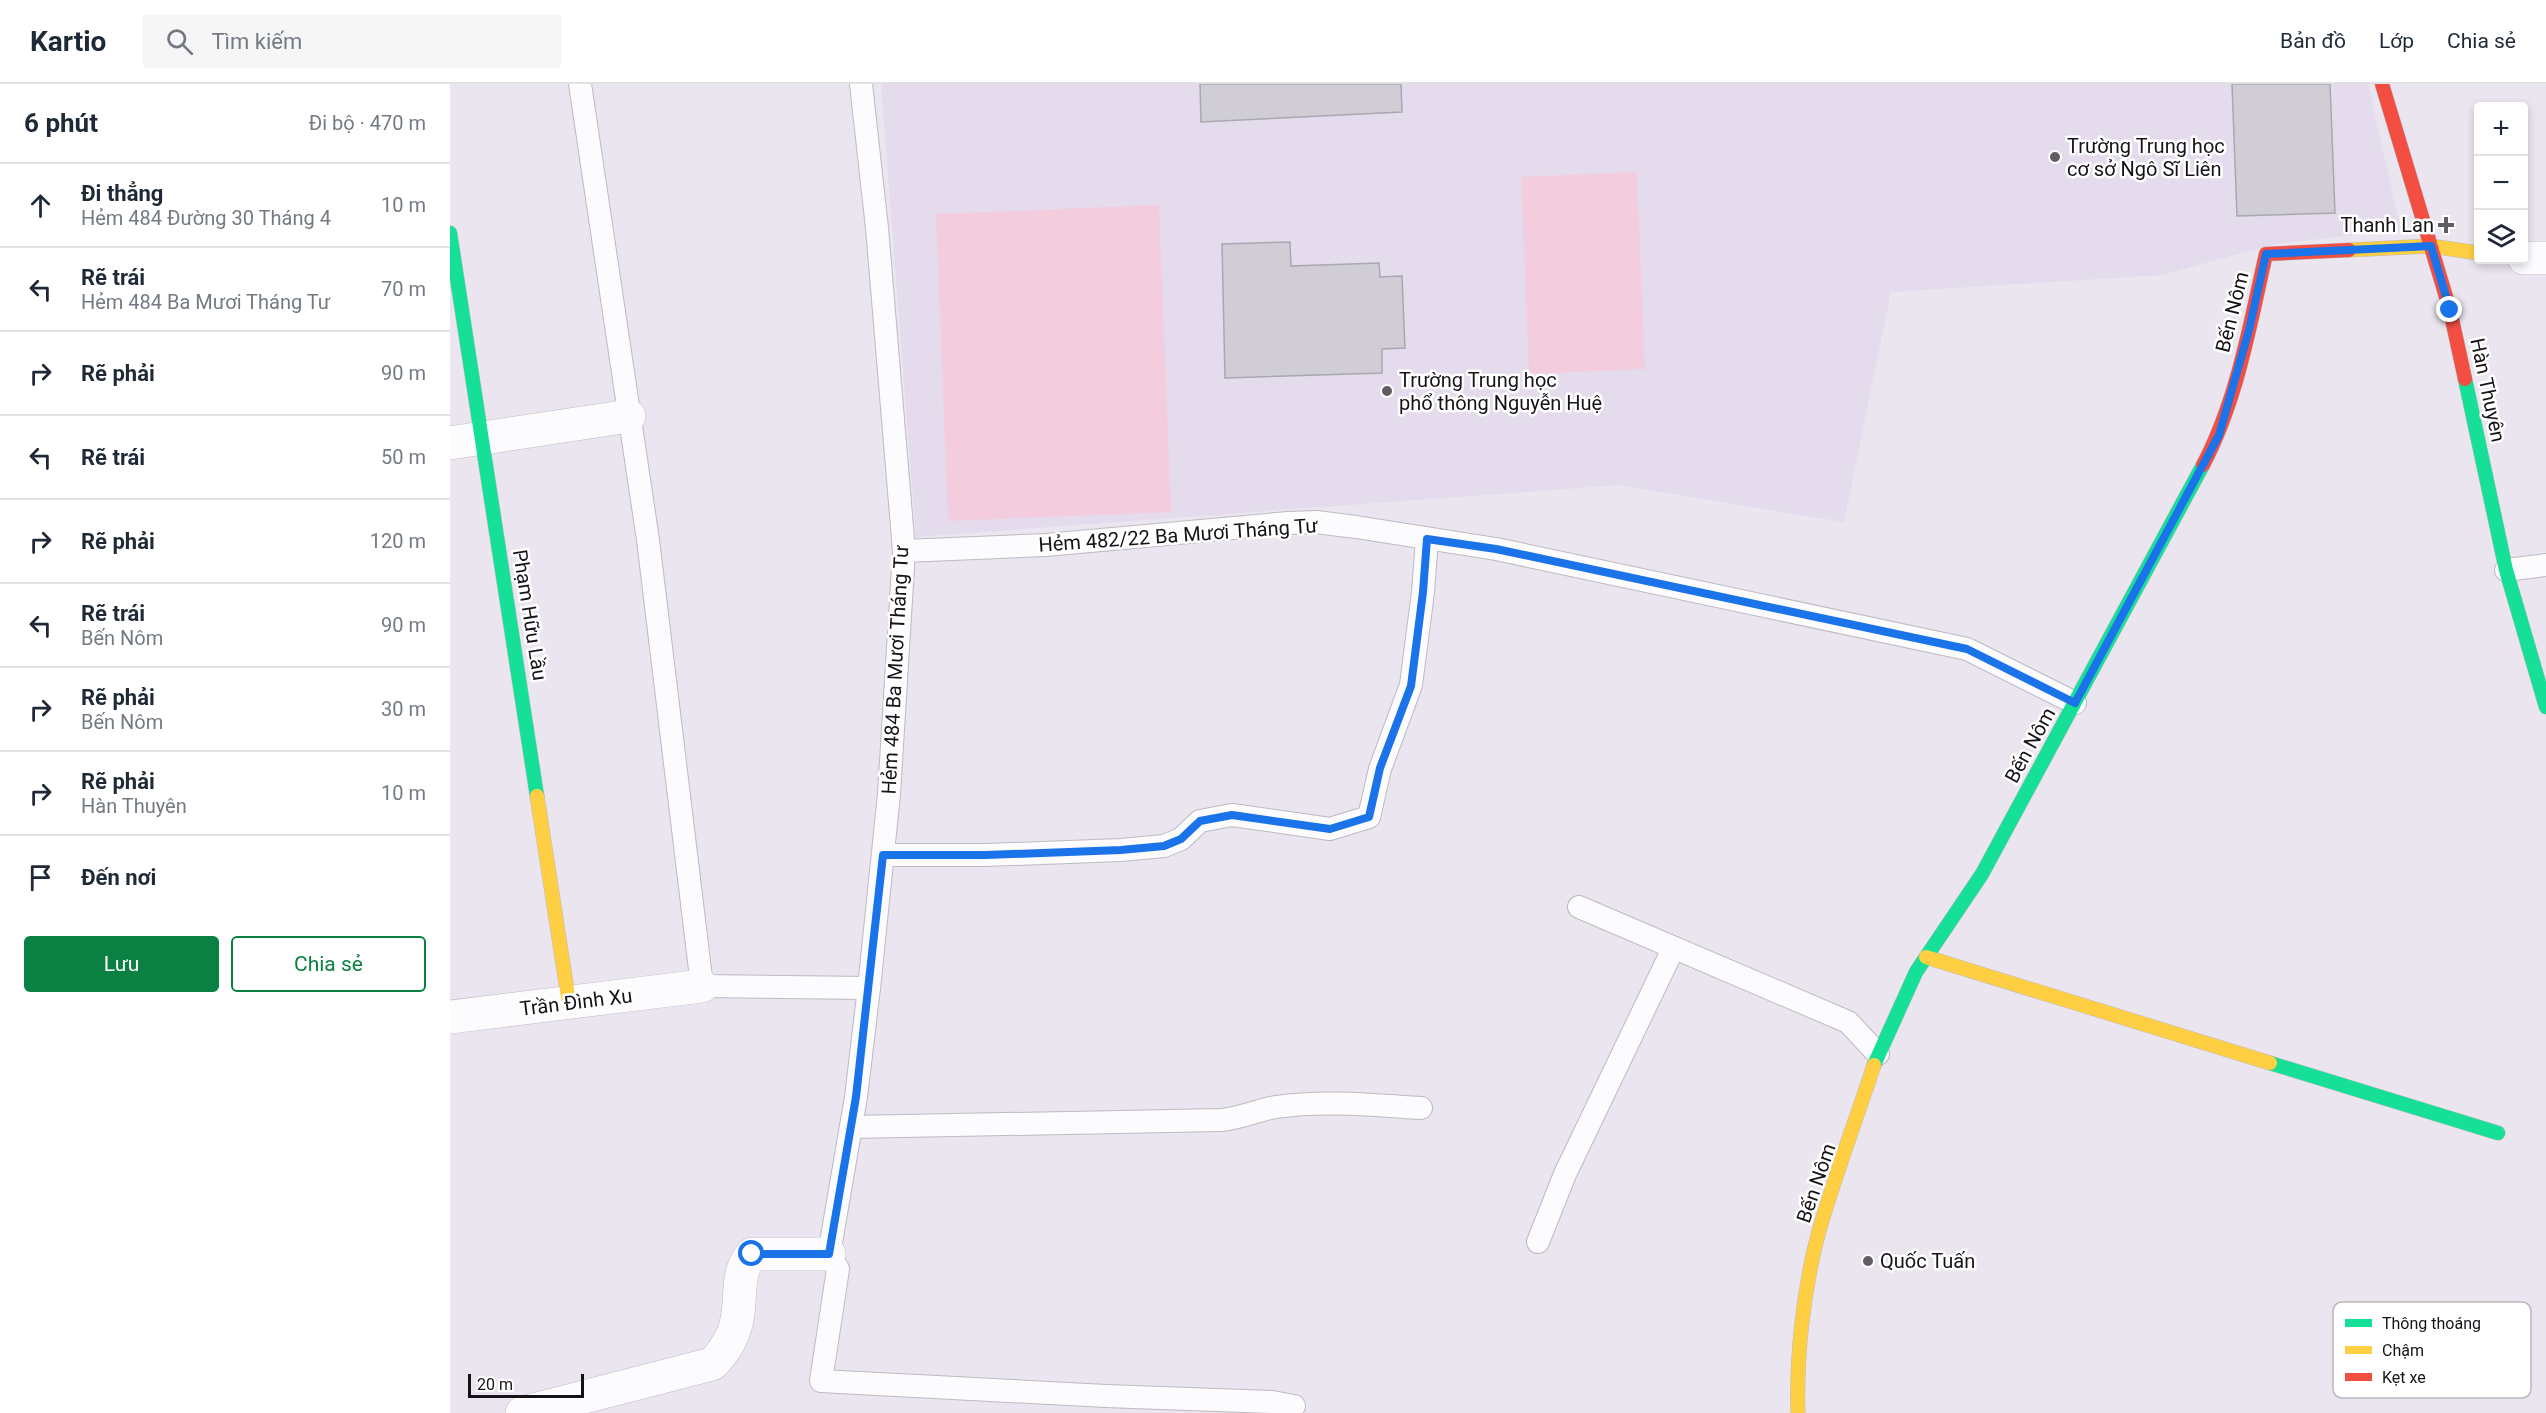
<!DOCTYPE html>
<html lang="vi">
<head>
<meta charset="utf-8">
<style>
	:root { --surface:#fff; --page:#f6f6f7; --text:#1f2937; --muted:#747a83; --line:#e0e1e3; --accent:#0b8043 }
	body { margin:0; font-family:Roboto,sans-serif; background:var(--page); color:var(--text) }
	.controls { position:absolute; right:18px; top:18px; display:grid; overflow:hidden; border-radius:6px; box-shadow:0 3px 9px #0003 }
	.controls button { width:54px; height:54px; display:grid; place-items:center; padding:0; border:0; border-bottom:2px solid var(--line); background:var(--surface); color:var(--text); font:30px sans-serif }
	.scale { position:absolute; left:18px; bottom:15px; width:116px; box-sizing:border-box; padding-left:6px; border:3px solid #151218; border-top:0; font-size:16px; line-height:21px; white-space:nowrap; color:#151218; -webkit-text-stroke:4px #fff; paint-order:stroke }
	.stop { position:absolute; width:18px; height:18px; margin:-14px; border:4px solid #1a73e8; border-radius:50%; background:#fff }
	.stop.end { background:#1a73e8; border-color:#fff; box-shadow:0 2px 6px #0008 }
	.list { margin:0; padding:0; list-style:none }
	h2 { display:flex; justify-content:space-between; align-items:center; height:78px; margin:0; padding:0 24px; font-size:26px }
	h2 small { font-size:20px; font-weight:400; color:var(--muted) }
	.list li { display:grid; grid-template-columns:39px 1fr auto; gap:18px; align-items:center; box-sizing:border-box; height:84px; padding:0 24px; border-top:2px solid var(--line) }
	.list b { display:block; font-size:22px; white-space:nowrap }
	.list p { margin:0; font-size:20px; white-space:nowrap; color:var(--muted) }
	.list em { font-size:20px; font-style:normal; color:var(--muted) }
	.actions { display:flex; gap:12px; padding:18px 24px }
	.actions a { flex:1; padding:14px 0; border:2px solid var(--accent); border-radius:6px; text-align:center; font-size:21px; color:var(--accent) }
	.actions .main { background:var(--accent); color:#fff }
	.icon { flex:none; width:33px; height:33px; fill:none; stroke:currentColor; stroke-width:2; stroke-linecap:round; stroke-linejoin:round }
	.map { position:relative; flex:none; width:2096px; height:1329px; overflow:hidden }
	header { display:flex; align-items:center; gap:36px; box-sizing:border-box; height:84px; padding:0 30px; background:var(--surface); border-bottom:2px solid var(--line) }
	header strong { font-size:28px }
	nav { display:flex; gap:33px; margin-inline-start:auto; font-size:21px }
	.search { width:420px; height:54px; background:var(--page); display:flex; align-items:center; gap:15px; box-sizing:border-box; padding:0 21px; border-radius:6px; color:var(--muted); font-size:22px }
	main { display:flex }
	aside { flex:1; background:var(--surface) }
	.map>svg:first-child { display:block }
</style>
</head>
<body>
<header>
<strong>Kartio</strong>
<div class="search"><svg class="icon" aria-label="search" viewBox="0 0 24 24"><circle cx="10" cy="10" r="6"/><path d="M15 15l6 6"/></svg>Tìm kiếm</div>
<nav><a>Bản đồ</a><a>Lớp</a><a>Chia sẻ</a></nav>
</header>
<main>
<aside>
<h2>6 phút<small>Đi bộ · 470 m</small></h2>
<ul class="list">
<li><svg class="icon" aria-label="ahead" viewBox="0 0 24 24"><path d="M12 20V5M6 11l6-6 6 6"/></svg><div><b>Đi thẳng</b><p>Hẻm 484 Đường 30 Tháng 4</p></div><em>10 m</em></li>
<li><svg class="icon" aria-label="left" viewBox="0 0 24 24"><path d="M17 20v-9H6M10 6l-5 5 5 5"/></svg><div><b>Rẽ trái</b><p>Hẻm 484 Ba Mươi Tháng Tư</p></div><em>70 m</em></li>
<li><svg class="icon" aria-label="right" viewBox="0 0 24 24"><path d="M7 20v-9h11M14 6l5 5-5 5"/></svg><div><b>Rẽ phải</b></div><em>90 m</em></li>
<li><svg class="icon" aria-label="left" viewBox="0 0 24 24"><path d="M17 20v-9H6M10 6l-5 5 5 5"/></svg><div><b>Rẽ trái</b></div><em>50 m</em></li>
<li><svg class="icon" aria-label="right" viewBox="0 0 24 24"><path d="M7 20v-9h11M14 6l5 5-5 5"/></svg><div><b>Rẽ phải</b></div><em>120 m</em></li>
<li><svg class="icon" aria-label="left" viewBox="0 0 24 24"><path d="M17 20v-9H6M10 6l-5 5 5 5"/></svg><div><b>Rẽ trái</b><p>Bến Nôm</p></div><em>90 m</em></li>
<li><svg class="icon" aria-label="right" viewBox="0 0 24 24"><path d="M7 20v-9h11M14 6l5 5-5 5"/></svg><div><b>Rẽ phải</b><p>Bến Nôm</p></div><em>30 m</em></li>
<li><svg class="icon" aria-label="right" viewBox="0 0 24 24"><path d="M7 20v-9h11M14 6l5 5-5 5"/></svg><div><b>Rẽ phải</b><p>Hàn Thuyên</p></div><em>10 m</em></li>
<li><svg class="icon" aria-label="arrive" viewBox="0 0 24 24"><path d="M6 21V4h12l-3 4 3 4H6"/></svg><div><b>Đến nơi</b></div></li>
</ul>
<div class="actions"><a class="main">Lưu</a><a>Chia sẻ</a></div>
</aside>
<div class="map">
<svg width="2096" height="1329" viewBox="0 0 2096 1329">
	<rect width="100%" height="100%" fill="#eae5ef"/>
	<polygon fill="#e4dbed" points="431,0 1918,0 1951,146 1825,160 1712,191 1441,208 1394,438 1169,401 466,453"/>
	<g fill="#f3cddd">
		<polygon points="1187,88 1195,285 1079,290 1071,93"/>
		<polygon points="709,121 721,428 498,437 486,130"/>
	</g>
	<g fill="#d0cdd6" stroke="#a9a7af" stroke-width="1.5">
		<polygon points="750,0 951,0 952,28 751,38"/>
		<polygon points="1782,0 1880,0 1885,129 1787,132"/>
		<polygon points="840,158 841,182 929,179 930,193 952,192 955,264 932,265 932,289 775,294 772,160"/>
	</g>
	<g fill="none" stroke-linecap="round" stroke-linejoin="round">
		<g stroke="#bdbac1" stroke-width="24">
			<g id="lane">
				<polyline points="130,0 198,456 252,902 419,904"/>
				<polyline points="411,0 427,144 454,467 439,710 419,904 406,1013 379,1170 388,1185 371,1297 656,1312 822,1318 844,1322"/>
				<polyline points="454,467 596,461 838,439 866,438 906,443 1046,465 1517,565 1625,619"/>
				<polyline points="2056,486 2096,481"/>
				<polyline points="433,771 536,771 671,766 714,762 731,755 750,737 782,731 880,745 919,733 930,685 961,601 973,508 977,455"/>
				<polyline points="1129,823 1398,938 1428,970"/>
				<path d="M401 1043 772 1036C791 1034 808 1026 826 1023 874 1016 923 1021 971 1024"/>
				<polyline points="1088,1158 1115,1090 1223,865"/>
			</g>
		</g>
		<g stroke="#bdbac1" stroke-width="34">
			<g id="street">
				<polyline points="2074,174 2096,174"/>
				<polyline points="0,359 179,332"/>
				<polyline points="0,933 252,902"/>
				<path d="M72 1329 262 1280C276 1267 286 1248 288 1230 291 1208 287 1187 302 1170H379"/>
			</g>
		</g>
		<g stroke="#bdbac1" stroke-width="15">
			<g id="fast">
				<polyline points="0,149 87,712"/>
				<polyline points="2015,295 2056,486 2096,623"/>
				<polyline points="1820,979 2048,1049"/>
				<polyline points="1424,981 1466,888 1532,790 1753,381"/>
			</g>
		</g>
		<g stroke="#bdbac1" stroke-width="15">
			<g id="slow">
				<polyline points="1899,166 1981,162 2028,169"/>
				<polyline points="87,712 119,919"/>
				<polyline points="1476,873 1820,979"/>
				<path d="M1348 1329C1346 1272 1354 1202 1369 1147 1385 1091 1406 1036 1424 981"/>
			</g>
		</g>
		<g stroke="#bdbac1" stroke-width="15">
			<g id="jam">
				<polyline points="1932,0 2000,226 2015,295"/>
				<path d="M1753 381C1787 317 1800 240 1816 170L1899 166"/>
			</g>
		</g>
		<use href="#lane" stroke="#fcfbfd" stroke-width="22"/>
		<use href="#street" stroke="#fcfbfd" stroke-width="33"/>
		<use href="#fast" stroke="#16e098" stroke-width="14"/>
		<use href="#slow" stroke="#ffcf43" stroke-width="14"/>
		<use href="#jam" stroke="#f24e42" stroke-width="14"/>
	</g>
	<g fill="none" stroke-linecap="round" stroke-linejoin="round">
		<polyline stroke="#1a73e8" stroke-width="8" points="302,1170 379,1170 406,1013 433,771 536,771 671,766 714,762 731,755 750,737 782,731 880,745 919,733 930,684 961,602 973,508 977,455 1046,465 1517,565 1625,619 1769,351 1799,246 1816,170 1981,162 2000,226"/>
	</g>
	<g fill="#605c63" stroke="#fff" stroke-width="2">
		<circle cx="1605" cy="73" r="6"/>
		<path d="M1993 132h6v6h6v6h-6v6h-6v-6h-6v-6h6z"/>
		<circle cx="937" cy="307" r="6"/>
		<circle cx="1418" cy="1177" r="6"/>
	</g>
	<g text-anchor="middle" stroke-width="5" stroke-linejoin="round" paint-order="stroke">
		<g font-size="20" fill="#151218" stroke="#fff" text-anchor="start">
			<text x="1617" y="69">Trường Trung học<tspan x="1617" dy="23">cơ sở Ngô Sĩ Liên</tspan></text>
			<text x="1984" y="148" text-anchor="end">Thanh Lan</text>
			<text x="949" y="303">Trường Trung học<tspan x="949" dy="23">phổ thông Nguyễn Huệ</tspan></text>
			<text x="1430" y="1184">Quốc Tuấn</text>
		</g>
		<g font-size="20" fill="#151218" stroke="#fff">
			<text transform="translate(1782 228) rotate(-76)" y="7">Bến Nôm</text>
			<text transform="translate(2038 306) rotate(78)" y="7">Hàn Thuyên</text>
			<text transform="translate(728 451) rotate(-4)" y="7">Hẻm 482/22 Ba Mươi Tháng Tư</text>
			<text transform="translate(80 531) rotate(81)" y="7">Phạm Hữu Lầu</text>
			<text transform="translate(445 586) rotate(-87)" y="7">Hẻm 484 Ba Mươi Tháng Tư</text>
			<text transform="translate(1580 661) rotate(-61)" y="7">Bến Nôm</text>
			<text transform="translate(126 918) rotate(-7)" y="7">Trần Đình Xu</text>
			<text transform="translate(1366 1099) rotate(-71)" y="7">Bến Nôm</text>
		</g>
	</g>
	<rect x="1883" y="1218" width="198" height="96" rx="9" fill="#fff" stroke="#b9b8ba" stroke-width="1.5"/>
	<rect x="1895" y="1235" width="27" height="8" fill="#16e098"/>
	<rect x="1895" y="1262" width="27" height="8" fill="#ffcf43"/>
	<rect x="1895" y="1289" width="27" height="8" fill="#f24e42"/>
	<g font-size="16" fill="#151218">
		<text x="1932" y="1245">Thông thoáng</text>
		<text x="1932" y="1272">Chậm</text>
		<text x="1932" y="1299">Kẹt xe</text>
	</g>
</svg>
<div class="controls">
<button>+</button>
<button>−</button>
<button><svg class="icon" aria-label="layers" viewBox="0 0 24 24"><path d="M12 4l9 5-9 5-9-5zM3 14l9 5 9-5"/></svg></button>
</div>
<div class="scale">20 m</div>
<div class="stop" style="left:302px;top:1170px"></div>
<div class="stop end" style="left:2000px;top:226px"></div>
</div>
</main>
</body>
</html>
